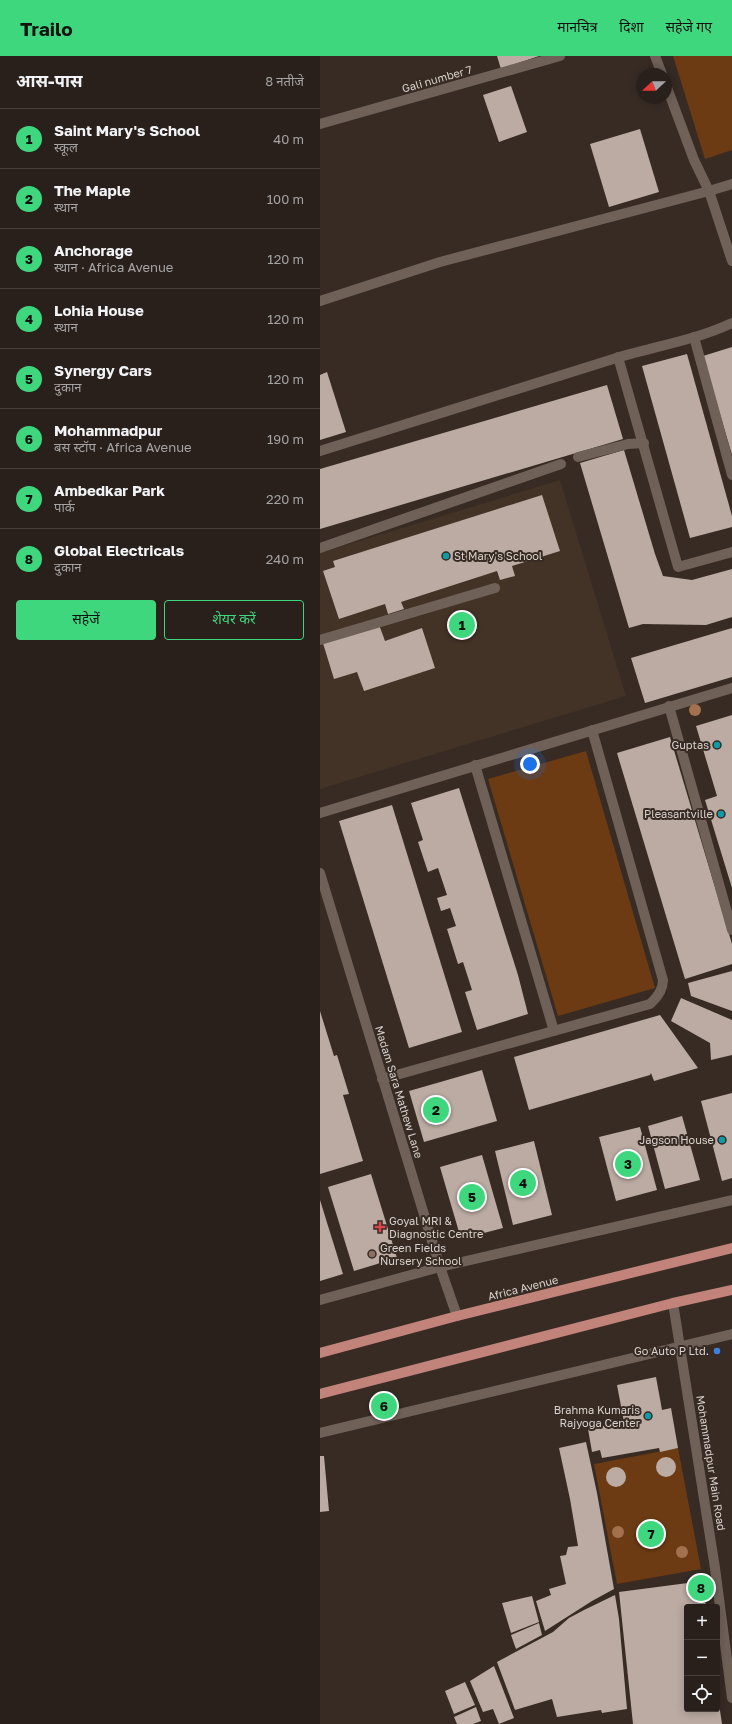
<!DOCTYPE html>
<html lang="hi">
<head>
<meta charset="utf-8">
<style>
	:root { --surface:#29201b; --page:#312824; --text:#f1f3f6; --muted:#a5a3a3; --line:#453e3a; --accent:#3fd77d }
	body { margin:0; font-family:"Golos Text","Noto Sans Devanagari",sans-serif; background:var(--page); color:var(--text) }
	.controls { position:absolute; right:12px; bottom:12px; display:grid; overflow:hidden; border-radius:4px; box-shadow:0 2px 10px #0003 }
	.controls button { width:36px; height:36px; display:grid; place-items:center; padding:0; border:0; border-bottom:1px solid var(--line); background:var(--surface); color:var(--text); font:20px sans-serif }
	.compass { position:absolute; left:316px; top:12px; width:36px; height:36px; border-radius:50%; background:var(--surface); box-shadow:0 2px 10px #0003; rotate:248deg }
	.you { position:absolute; left:210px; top:708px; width:14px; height:14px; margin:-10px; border:3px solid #fff; border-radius:50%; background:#1a73e8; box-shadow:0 0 0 6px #1a73e833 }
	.badge { display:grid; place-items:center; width:26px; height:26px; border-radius:50%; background:var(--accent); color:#111; font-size:13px; font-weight:700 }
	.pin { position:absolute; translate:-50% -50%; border:2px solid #fff; box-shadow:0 1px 4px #0006 }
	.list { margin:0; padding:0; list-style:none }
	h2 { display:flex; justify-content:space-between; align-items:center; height:52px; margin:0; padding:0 16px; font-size:17px }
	h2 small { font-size:13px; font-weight:400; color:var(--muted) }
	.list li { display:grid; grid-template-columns:26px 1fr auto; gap:12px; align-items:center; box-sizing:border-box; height:60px; padding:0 16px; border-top:1px solid var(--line) }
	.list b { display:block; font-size:15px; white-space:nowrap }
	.list p { margin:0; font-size:13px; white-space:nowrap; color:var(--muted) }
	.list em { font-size:13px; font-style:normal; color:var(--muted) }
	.actions { display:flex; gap:8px; padding:12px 16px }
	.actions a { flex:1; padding:9px 0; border:1px solid var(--accent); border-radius:4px; text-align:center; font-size:14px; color:var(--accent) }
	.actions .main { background:var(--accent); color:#111 }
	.icon { flex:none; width:22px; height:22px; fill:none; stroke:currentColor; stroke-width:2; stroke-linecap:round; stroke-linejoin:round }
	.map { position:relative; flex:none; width:412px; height:1668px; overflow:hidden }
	header { display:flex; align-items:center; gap:24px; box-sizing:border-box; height:56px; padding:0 20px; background:var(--accent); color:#111 }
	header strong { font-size:19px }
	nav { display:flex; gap:22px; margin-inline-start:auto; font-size:14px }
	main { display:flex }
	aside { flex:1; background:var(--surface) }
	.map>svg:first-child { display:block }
</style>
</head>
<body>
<header>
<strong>Trailo</strong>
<nav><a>मानचित्र</a><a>दिशा</a><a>सहेजे गए</a></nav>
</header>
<main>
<aside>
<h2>आस-पास<small>8 नतीजे</small></h2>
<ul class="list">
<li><span class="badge">1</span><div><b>Saint Mary's School</b><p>स्कूल</p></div><em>40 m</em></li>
<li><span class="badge">2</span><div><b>The Maple</b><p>स्थान</p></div><em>100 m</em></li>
<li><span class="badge">3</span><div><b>Anchorage</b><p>स्थान · Africa Avenue</p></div><em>120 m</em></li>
<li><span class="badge">4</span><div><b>Lohia House</b><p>स्थान</p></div><em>120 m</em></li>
<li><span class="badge">5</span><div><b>Synergy Cars</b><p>दुकान</p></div><em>120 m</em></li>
<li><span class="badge">6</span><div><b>Mohammadpur</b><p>बस स्टॉप · Africa Avenue</p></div><em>190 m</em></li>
<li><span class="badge">7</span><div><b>Ambedkar Park</b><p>पार्क</p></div><em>220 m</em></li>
<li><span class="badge">8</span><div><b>Global Electricals</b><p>दुकान</p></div><em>240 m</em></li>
</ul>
<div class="actions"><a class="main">सहेजें</a><a>शेयर करें</a></div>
</aside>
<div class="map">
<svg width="412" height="1668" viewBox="0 0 412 1668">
	<rect width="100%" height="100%" fill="#372b24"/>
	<polygon fill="#433226" points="240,424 306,640 0,733 0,497"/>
	<g fill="#6c3b14">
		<polygon points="353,0 412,0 412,94 385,103"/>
		<polygon points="266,695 335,932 238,960 168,723"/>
		<polygon points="358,1392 381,1513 297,1528 274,1408"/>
	</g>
	<g fill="#bbaba2">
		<polygon points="177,0 219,0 181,13"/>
		<polygon points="191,30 207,76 179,86 163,39"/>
		<polygon points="320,73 339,136 289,151 270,88"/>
		<polygon points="412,291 412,399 383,300"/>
		<polygon points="367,298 412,460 412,471 370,482 322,310"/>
		<polygon points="7,316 26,376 0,384 0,319"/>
		<polygon points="287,329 303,383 0,473 0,413"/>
		<polygon points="304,394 335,498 343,520 372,524 412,513 412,561 386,569 323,568 309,572 260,407"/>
		<polygon points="222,439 240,495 192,510 195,520 180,524 177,515 81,546 84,553 68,558 65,548 19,563 3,515 15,511 13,505"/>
		<polygon points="58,566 65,585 102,572 115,612 44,635 37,616 14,623 2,584"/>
		<polygon points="412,572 412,621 325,647 311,602"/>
		<polygon points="412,659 412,832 385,744 397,740 376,670"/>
		<polygon points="350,681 412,888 412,908 365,923 297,697"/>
		<polygon points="139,732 198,919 208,958 157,974 145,936 152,934 143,906 138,908 127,873 136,870 130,852 121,855 117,842 127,839 118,812 108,816 98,786 103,784 91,747"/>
		<polygon points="72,749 142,976 89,992 19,765"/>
		<polygon points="412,915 412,955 371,940 368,927"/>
		<polygon points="361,942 412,964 412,999 391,1004 390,987 351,965"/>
		<polygon points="0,955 14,1000 17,999 29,1038 23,1039 43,1105 0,1118"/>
		<polygon points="340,959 378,1012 334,1025 331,1017 330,1019 209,1054 194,1001"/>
		<polygon points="162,1014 177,1065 104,1086 89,1035"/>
		<polygon points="412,1037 412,1122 402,1125 381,1045"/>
		<polygon points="362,1060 380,1124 345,1133 328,1070"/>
		<polygon points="320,1071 337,1134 296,1145 279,1081"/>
		<polygon points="214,1085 232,1159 193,1169 175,1095"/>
		<polygon points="162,1099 183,1172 141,1183 120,1111"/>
		<polygon points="51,1118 77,1202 34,1215 8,1131"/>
		<polygon points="0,1144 23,1218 0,1225"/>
		<polygon points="336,1321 342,1354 351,1352 358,1392 340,1396 339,1392 282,1402 280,1394 272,1396 268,1373 304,1366 297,1329"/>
		<polygon points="266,1386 277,1437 294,1533 272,1545 225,1575 216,1545 231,1539 229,1533 246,1528 240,1500 246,1499 248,1491 258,1490 250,1443 239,1392"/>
		<polygon points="0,1400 4,1400 9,1455 0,1456"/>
		<circle cx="346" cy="1411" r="10"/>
		<circle cx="296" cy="1421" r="10"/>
		<polygon points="383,1525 386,1551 367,1551 367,1653 397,1653 398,1641 402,1668 313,1668 299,1536"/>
		<polygon points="295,1539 299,1563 307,1653 282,1657 281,1654 237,1661 232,1643 195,1654 177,1606 233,1576 249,1562 264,1554"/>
		<polygon points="212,1540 219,1566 191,1577 182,1547"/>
		<polygon points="219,1567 222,1579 196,1593 191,1579"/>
		<polygon points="174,1610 194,1662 179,1668 173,1653 163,1656 150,1625"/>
		<polygon points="145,1626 155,1649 134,1658 125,1635"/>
		<polygon points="156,1651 161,1665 153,1668 137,1668 134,1661"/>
	</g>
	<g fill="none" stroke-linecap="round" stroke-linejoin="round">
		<g stroke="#6f6158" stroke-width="10">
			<polyline points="335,0 342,18"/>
			<polyline points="0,68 240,0"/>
			<polyline points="412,128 389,135 412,205"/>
			<polyline points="0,245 120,206 389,135 374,104 346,29"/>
			<polyline points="374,281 412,419"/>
			<polyline points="298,301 358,511 412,496"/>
			<path d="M0 395C97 365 193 334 290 304 330 291 374 285 412 267"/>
			<polyline points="258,401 308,388 324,387"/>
			<polyline points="0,492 241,408"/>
			<polyline points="0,584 175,532"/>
			<polyline points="349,650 412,874"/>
			<polyline points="155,709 234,975"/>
			<polyline points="0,757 412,632"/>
			<polyline points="0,817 120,1211 137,1260"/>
			<path d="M62 1023 330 948C338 941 343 934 343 924L272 674"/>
			<polyline points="0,1244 120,1211 412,1144"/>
			<polyline points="353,1247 395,1512 412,1642"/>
			<polyline points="0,1377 412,1278"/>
		</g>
		<g stroke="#c1837a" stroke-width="10">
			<polyline points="0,1297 137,1260 412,1192"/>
			<polyline points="0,1338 353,1247 412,1234"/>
		</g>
	</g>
	<g fill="#a3714e">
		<circle cx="375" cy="654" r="6"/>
		<circle cx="298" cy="1476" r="6"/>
		<circle cx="362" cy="1496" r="6"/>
	</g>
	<g fill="#0f9aa8" stroke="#372b24" stroke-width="1.5">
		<circle cx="126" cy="500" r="4"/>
		<circle cx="397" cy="689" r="4"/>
		<circle cx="401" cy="758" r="4"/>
		<circle cx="402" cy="1084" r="4"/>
		<circle cx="328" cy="1360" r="4"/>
	</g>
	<path fill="#e0444e" stroke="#372b24" stroke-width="1.5" d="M58 1165h4v4h4v4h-4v4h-4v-4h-4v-4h4z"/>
	<circle fill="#8d6e63" stroke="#372b24" stroke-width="1.5" cx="52" cy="1198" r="4"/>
	<circle fill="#3f7fe0" stroke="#372b24" stroke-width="1.5" cx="397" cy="1295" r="4"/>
	<g text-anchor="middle" stroke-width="4" stroke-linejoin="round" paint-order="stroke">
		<g font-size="11" fill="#dad2cd" stroke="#372b24">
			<text transform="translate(117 23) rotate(-16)" y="4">Gali number 7</text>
			<text transform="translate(79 1036) rotate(73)" y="4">Madam Sara Mathew Lane</text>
			<text transform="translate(203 1232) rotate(-14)" y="4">Africa Avenue</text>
			<text transform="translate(391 1407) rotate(81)" y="4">Mohammadpur Main Road</text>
		</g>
		<g font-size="11" fill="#dad2cd" stroke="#372b24" text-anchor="end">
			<text x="134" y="504" text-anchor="start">St Mary's School</text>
			<text x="389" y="693">Guptas</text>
			<text x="393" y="762">Pleasantville</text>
			<text x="394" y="1088">Jagson House</text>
			<text x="69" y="1169" text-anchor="start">Goyal MRI &amp;<tspan x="69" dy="13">Diagnostic Centre</tspan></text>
			<text x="60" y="1196" text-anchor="start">Green Fields<tspan x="60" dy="13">Nursery School</tspan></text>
			<text x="389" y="1299">Go Auto P Ltd.</text>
			<text x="320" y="1358">Brahma Kumaris<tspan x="320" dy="13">Rajyoga Center</tspan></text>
		</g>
	</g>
</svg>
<div class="controls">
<button>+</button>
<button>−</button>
<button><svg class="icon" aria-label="locate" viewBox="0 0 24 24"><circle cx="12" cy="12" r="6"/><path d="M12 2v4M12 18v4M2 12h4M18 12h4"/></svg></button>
</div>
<svg class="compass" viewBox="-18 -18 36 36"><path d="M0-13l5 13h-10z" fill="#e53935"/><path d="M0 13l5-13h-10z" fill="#a5a3a3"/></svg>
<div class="you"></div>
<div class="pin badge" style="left:142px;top:569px">1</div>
<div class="pin badge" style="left:116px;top:1054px">2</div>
<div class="pin badge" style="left:308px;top:1108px">3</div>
<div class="pin badge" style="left:203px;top:1127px">4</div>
<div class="pin badge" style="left:152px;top:1141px">5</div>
<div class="pin badge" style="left:64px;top:1350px">6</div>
<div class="pin badge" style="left:331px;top:1478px">7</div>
<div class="pin badge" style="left:381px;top:1532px">8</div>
</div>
</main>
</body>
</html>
